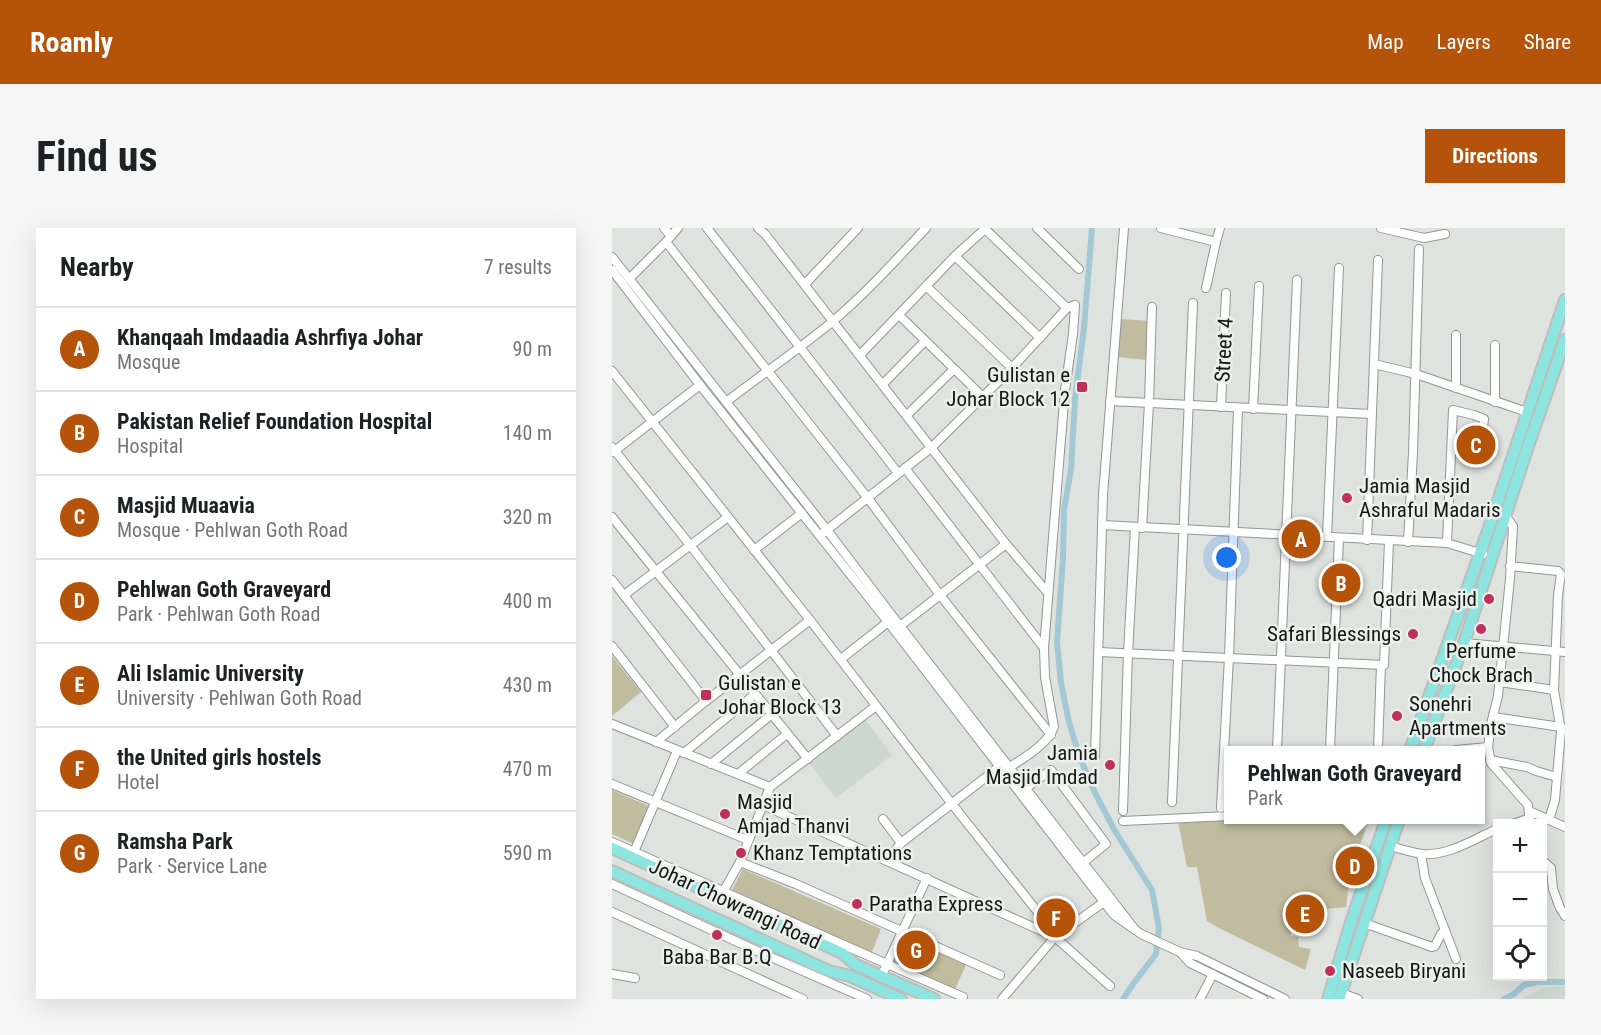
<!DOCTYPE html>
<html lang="en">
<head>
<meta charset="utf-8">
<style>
	:root { --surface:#fff; --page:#f6f6f6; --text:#202124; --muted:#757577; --line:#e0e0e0; --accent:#b45309 }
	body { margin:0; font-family:"Roboto Condensed",sans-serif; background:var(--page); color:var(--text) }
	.controls { position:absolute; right:18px; bottom:18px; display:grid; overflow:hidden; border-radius:0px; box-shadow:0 6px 24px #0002 }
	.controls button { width:54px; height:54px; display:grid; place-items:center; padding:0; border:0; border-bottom:2px solid var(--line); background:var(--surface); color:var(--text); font:30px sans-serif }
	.you { position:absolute; left:615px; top:330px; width:21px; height:21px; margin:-15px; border:4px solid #fff; border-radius:50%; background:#1a73e8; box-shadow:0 0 0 9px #1a73e833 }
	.badge { display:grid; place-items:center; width:39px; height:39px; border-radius:50%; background:var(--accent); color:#fff; font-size:20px; font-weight:700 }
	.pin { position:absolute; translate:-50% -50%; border:3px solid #fff; box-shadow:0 2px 6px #0006 }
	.popup { position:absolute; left:612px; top:518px; width:261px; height:78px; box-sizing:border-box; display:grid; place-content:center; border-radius:0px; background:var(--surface); filter:drop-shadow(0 2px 4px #0005); font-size:20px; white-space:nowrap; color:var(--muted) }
	.popup b { font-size:22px; color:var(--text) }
	.popup::after { content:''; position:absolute; left:50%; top:100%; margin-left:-12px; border:12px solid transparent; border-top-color:var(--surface) }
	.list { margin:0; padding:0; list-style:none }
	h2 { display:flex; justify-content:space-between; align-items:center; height:78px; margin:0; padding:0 24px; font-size:26px }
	h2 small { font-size:20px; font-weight:400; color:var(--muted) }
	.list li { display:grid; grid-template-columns:39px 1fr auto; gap:18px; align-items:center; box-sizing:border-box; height:84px; padding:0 24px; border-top:2px solid var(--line) }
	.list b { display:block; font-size:22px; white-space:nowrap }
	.list p { margin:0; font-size:20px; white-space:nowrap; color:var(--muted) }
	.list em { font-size:20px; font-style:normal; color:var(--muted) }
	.icon { flex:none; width:33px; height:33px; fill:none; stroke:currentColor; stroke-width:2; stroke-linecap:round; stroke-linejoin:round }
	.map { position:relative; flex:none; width:953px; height:771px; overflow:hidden; border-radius:0px }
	header { display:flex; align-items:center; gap:36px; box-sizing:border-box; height:84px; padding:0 30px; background:var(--accent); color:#fff }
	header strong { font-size:28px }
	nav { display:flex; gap:33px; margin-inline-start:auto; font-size:21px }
	.intro { display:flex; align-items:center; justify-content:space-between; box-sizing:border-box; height:144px; padding:0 36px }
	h1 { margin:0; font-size:42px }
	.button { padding:15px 27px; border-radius:0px; background:var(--accent); color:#fff; font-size:21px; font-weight:700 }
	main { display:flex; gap:36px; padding:0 36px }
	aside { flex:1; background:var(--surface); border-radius:0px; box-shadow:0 6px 24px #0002 }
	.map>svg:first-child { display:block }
</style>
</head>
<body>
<header>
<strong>Roamly</strong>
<nav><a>Map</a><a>Layers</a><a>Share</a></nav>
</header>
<div class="intro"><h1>Find us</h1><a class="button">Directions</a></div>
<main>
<aside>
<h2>Nearby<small>7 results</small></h2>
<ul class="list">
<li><span class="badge">A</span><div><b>Khanqaah Imdaadia Ashrfiya Johar</b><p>Mosque</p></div><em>90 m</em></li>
<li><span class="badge">B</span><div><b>Pakistan Relief Foundation Hospital</b><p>Hospital</p></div><em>140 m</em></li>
<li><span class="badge">C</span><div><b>Masjid Muaavia</b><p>Mosque · Pehlwan Goth Road</p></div><em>320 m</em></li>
<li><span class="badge">D</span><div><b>Pehlwan Goth Graveyard</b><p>Park · Pehlwan Goth Road</p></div><em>400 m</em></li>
<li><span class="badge">E</span><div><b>Ali Islamic University</b><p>University · Pehlwan Goth Road</p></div><em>430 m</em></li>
<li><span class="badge">F</span><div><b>the United girls hostels</b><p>Hotel</p></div><em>470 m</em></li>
<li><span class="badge">G</span><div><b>Ramsha Park</b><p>Park · Service Lane</p></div><em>590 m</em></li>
</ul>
</aside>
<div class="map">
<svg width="953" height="771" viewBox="0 0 953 771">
	<rect width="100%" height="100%" fill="#dee3e0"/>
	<g fill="#cdd8d1">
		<polygon points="253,491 280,527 224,570 197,535"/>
		<polygon points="953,757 953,771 909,771 932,760"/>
	</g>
	<g fill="#c1bb9f">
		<polygon points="507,91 539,93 536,132 504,129"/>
		<polygon points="0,428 29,464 0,488"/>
		<polygon points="0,562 39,579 22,616 0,606"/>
		<polygon points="617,592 757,592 738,645 734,679 701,682 697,679 678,681 679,708 686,709 687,719 699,721 693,742 605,699 595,693 585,639 575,639 566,593"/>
		<polygon points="131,641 269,701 260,724 120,662"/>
		<polygon points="293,708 354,737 343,761 279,735"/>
	</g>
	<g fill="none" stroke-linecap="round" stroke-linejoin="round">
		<g stroke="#a4c9d4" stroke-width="6">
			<polyline points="480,0 472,100 463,171 459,241 452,282 451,330 445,414 449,455 457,494 468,530 483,565 503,603 540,662 547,700 544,726 521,756 511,771"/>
			<polyline points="892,771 902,766 912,757 925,754 953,754"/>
		</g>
		<g stroke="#929694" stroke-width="10">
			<g id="minor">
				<polyline points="52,0 59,8"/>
				<polyline points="95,0 286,245"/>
				<polyline points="146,0 153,6 394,316 436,365"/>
				<polyline points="372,0 455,80"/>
				<polyline points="425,0 467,41"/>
				<polyline points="549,0 604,14"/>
				<polyline points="769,0 812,10 833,6"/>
				<polyline points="54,14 255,269 328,367 439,507"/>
				<polyline points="343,28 428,110"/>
				<polyline points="0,29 215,302 288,398 521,699"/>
				<polyline points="0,42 88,157 276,394 502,687 529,706 568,724 585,728 673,771"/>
				<polyline points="17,51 54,14 66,0"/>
				<polyline points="193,56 246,0"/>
				<polyline points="314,58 400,140"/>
				<polyline points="594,60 604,14 608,0"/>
				<polyline points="287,87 370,168"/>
				<polyline points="844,107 844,160"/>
				<polyline points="248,127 343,28 374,0"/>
				<polyline points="762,136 804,146 915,184"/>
				<polyline points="0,143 198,392 340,576 440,702 443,709"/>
				<polyline points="271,156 313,113"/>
				<polyline points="498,173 760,186"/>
				<path d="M114 174C149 147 186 122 220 94 254 65 284 32 314 0"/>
				<polyline points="883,174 883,117"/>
				<polyline points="609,179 614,65"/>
				<polyline points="641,181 647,58"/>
				<polyline points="295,187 342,141"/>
				<polyline points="0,219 78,317 225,508"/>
				<polyline points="1,224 88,157"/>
				<polyline points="293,240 432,420"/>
				<polyline points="0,289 196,531"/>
				<polyline points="894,289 901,298 898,351 886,468 879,496 876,519 879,535 916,577 918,596"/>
				<polyline points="490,297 835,315 841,182 862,187 872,191 870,206"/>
				<polyline points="530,300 537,175 540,79"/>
				<path d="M211 305 320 219 400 140 455 80 463 77 461 106 453 162 432 420 433 449 442 499C435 517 413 529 398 539"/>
				<polyline points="715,309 727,40"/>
				<polyline points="755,312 766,32"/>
				<polyline points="796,314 801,225 807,21"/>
				<polyline points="835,315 871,326"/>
				<polyline points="142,322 190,285"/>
				<polyline points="898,338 946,343 949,346 946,367 942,462 949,503 943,572 937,592"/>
				<polyline points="0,352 94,473"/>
				<polyline points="12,367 116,289"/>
				<polyline points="288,398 394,316"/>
				<polyline points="852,415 953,424"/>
				<polyline points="0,418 63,499"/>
				<polyline points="487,424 772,437 777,313"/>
				<polyline points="229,431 276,394"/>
				<polyline points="888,454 942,462"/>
				<polyline points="881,489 949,499"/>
				<polyline points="0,496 158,559"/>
				<polyline points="44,514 94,473 198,392"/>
				<polyline points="665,522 685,52"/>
				<polyline points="718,522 727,310"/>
				<polyline points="766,522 769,437"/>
				<polyline points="844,522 876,519"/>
				<polyline points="72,525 143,466"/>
				<polyline points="483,529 491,267 512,0"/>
				<polyline points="878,532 915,539 924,543 945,549"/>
				<polyline points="99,536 160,486"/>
				<polyline points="126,546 175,506"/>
				<polyline points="0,556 136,612"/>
				<polyline points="414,560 439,542 445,550 494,616 472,634"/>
				<polyline points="560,574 581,75"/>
				<polyline points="151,577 443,709 498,758"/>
				<polyline points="609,580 617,429 626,180"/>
				<polyline points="511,583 516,425 523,299"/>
				<polyline points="917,583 953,599"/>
				<polyline points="271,591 289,615"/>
				<polyline points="511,593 617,588"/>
				<polyline points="901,596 918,590"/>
				<polyline points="0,614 275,736 351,769"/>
				<path d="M778 618C788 621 799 624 810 626 837 628 862 611 885 601"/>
				<polyline points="22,624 65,523"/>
				<polyline points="809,626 813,650 844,731"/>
				<polyline points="930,632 939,640 941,661 948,680 953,688"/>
				<polyline points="275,633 289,615 387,539"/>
				<polyline points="128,634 184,656 388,747"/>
				<polyline points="0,656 143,722 255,771"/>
				<polyline points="111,664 128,634 158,559 264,478"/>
				<polyline points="0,684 191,771"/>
				<polyline points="752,695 820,719 823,718 829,706 833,703"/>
				<polyline points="569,725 578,735 651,771"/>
				<polyline points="0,746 23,750"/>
				<polyline points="269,749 315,650"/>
				<polyline points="729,765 746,771"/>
				<polyline points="390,771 443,709 492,674"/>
				<polyline points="588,771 601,746"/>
			</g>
		</g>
		<g stroke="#bebebe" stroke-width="14">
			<g id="major">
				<polyline points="798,522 878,297 953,72"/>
				<polyline points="812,522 852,415 915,221 953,112"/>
				<polyline points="0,620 230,725 244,737 322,771"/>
				<polyline points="0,643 217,743 238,748 289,771"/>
				<polyline points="716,771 740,691 774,592"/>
				<polyline points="727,771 787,592"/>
			</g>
		</g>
		<use href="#minor" stroke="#fff" stroke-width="8"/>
		<use href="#major" stroke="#8ce6df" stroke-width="10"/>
	</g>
	<g fill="#bf305a" stroke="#ebf0ed" stroke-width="2">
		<rect x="464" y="153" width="12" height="12" rx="3"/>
		<circle cx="735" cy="270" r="6"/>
		<circle cx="877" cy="371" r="6"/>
		<circle cx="869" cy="401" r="6"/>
		<circle cx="801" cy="406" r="6"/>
		<rect x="88" y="461" width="12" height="12" rx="3"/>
		<circle cx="785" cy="488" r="6"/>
		<circle cx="498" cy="537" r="6"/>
		<circle cx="113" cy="586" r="6"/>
		<circle cx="129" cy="625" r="6"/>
		<circle cx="245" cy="676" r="6"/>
		<circle cx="105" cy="707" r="6"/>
		<circle cx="718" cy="743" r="6"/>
	</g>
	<g text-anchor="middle" stroke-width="5" stroke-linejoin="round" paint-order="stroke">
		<g font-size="21" fill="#161817" stroke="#ebf0ed">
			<text transform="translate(612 122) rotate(-87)" y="7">Street 4</text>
			<text transform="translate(123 676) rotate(25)" y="7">Johar Chowrangi Road</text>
		</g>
		<g font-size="21" fill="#161817" stroke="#ebf0ed" text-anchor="start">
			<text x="458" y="154" text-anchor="end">Gulistan e<tspan x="458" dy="24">Johar Block 12</tspan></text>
			<text x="747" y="265">Jamia Masjid<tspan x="747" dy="24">Ashraful Madaris</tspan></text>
			<text x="865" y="378" text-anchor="end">Qadri Masjid</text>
			<text x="789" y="413" text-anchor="end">Safari Blessings</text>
			<text x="869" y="430" text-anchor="middle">Perfume<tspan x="869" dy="24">Chock Brach</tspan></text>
			<text x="106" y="462">Gulistan e<tspan x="106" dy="24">Johar Block 13</tspan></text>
			<text x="797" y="483">Sonehri<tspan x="797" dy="24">Apartments</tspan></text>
			<text x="486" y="532" text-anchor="end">Jamia<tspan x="486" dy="24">Masjid Imdad</tspan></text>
			<text x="125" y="581">Masjid<tspan x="125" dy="24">Amjad Thanvi</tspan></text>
			<text x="141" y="632">Khanz Temptations</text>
			<text x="257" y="683">Paratha Express</text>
			<text x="105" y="736" text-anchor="middle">Baba Bar B.Q</text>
			<text x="730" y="750">Naseeb Biryani</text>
		</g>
	</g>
</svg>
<div class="controls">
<button>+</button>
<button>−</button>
<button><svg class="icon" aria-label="locate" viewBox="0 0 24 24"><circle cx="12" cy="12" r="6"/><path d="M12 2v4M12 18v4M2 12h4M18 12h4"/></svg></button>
</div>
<div class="you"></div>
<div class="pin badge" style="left:689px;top:311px">A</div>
<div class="pin badge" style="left:729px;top:355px">B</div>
<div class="pin badge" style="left:864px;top:217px">C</div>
<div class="pin badge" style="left:743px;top:638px">D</div>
<div class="popup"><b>Pehlwan Goth Graveyard</b>Park</div>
<div class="pin badge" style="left:693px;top:686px">E</div>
<div class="pin badge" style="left:444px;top:690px">F</div>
<div class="pin badge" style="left:304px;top:722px">G</div>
</div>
</main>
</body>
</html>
